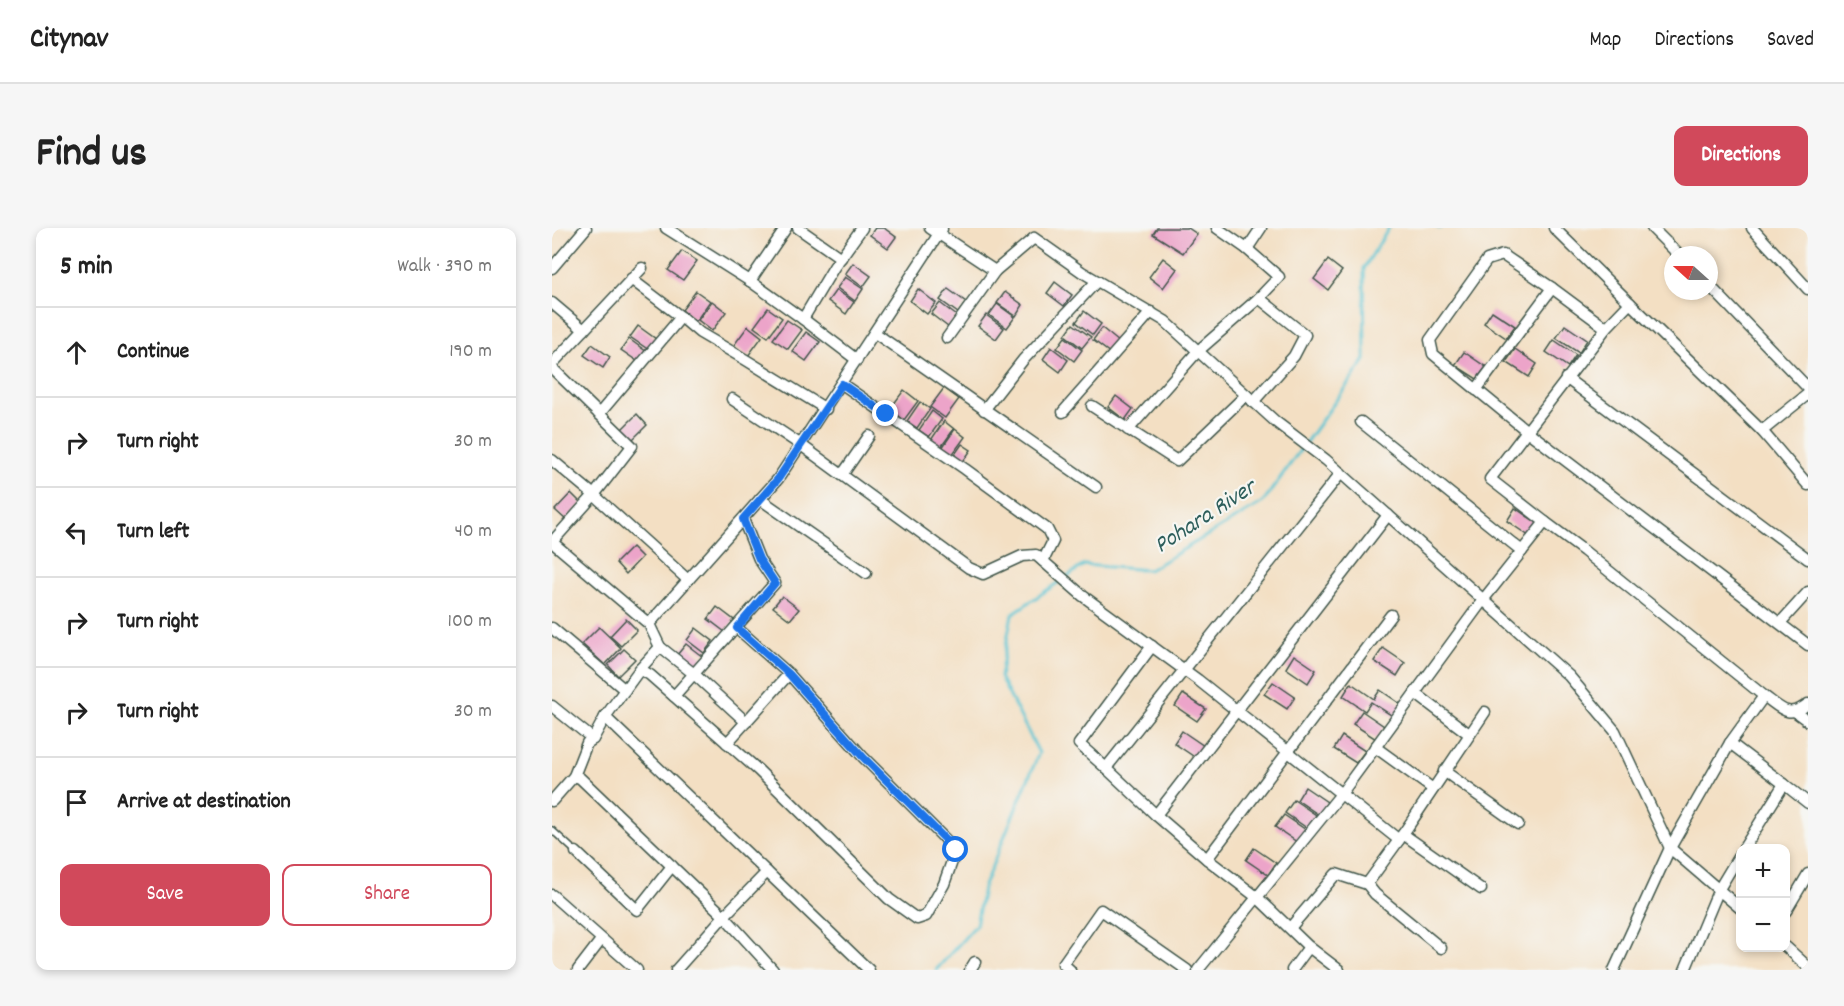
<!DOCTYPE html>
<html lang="en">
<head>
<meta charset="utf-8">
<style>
	:root { --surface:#fff; --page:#f6f6f6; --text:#222; --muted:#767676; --line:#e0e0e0; --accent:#d1495b }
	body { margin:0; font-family:Dekko,sans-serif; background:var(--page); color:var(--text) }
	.controls { position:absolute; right:18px; bottom:18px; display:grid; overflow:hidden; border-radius:12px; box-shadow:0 3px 9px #0003 }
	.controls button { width:54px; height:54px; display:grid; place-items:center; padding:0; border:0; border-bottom:2px solid var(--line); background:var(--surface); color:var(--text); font:30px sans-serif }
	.compass { position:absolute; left:1112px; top:18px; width:54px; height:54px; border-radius:50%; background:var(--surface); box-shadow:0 3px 9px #0003; rotate:291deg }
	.stop { position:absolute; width:18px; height:18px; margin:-14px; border:4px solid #1a73e8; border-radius:50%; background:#fff }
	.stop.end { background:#1a73e8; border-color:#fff; box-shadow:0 2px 6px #0008 }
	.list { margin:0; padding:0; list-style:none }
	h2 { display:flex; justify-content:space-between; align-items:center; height:78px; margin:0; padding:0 24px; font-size:26px }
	h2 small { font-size:20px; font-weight:400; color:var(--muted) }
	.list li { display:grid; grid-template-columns:39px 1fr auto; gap:18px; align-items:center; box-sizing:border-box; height:90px; padding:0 24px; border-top:2px solid var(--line) }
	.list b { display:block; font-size:22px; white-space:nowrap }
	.list em { font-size:20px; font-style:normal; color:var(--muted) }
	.actions { display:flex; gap:12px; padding:18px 24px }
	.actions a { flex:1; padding:14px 0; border:2px solid var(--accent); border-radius:12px; text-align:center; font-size:21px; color:var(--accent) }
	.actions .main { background:var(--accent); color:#fff }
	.icon { flex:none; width:33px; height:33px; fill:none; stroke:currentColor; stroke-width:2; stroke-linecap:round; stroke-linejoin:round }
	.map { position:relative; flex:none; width:1256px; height:742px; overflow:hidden; border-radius:12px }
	header { display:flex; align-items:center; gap:36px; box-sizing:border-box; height:84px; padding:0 30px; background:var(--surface); border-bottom:2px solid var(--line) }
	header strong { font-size:28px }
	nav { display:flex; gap:33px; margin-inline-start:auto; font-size:21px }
	.intro { display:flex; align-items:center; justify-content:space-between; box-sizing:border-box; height:144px; padding:0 36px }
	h1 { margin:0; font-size:42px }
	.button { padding:15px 27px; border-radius:12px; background:var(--accent); color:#fff; font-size:21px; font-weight:700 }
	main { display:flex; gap:36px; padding:0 36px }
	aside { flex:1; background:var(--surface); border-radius:12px; box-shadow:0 3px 9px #0003 }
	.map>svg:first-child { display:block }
</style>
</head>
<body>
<header>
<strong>Citynav</strong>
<nav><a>Map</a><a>Directions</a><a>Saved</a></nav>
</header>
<div class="intro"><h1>Find us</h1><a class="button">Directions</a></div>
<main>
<aside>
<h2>5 min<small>Walk · 390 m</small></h2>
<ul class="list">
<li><svg class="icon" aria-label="ahead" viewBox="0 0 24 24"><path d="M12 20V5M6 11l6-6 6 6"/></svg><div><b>Continue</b></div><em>190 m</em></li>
<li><svg class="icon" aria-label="right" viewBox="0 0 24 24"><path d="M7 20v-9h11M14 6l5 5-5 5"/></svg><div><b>Turn right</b></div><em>30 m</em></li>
<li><svg class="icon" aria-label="left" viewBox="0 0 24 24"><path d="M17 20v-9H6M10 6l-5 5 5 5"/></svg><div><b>Turn left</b></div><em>40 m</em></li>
<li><svg class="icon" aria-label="right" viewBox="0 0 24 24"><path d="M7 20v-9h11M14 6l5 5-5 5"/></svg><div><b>Turn right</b></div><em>100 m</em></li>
<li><svg class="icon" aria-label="right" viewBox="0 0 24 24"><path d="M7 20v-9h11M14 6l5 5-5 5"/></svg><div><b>Turn right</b></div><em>30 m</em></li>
<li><svg class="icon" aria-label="arrive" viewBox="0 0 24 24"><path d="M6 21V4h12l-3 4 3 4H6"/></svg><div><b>Arrive at destination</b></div></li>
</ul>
<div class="actions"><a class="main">Save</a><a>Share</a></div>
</aside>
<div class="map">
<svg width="1256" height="742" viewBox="0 0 1256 742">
	<rect width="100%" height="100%" fill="#f6f6f2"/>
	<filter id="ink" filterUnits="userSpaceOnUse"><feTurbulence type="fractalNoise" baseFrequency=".0167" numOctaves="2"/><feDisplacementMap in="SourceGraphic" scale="12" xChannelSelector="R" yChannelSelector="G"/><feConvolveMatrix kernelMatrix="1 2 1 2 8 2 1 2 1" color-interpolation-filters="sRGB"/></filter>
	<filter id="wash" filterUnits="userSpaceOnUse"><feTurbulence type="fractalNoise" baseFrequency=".008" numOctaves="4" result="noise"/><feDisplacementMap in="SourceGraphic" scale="24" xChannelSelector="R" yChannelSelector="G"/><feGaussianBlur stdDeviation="1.35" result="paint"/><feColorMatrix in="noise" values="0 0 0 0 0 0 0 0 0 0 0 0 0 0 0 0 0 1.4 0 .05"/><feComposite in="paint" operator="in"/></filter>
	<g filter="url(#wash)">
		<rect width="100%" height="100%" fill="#f3dfc3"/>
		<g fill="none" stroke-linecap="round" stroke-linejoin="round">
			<g stroke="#56c2d0" stroke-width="3">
				<polyline points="886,0 889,0"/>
				<polyline points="384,742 424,697 431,660 487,525 448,449 460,386 532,337 597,342 711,274 813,132 812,40 837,0"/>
			</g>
		</g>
		<g id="blocks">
			<g fill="#eca4c9">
				<polygon points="323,0 332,0 344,9 336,20 318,7"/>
				<polygon points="605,0 636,0 645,6 631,25 601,6"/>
				<polygon points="130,23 145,33 131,52 116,42"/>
				<polygon points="611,30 625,41 611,60 597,49"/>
				<polygon points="776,32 790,43 776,62 762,51"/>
				<polygon points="301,35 319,48 311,59 293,46"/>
				<polygon points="293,49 311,61 303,73 285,60"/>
				<polygon points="503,54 520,67 512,78 495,65"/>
				<polygon points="366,61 384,75 375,86 358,73"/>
				<polygon points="396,61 414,74 406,85 388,72"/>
				<polygon points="284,62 302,74 294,86 276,73"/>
				<polygon points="144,63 158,73 144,93 130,82"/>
				<polygon points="453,64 471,77 464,88 445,75"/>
				<polygon points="160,73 174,84 160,103 146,92"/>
				<polygon points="388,75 405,88 396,99 379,86"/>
				<polygon points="445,76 463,89 455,100 437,87"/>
				<polygon points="216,80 230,90 216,109 202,99"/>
				<polygon points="532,83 549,96 541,107 524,94"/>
				<polygon points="940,83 963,98 954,110 932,95"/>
				<polygon points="434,87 452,100 444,111 426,98"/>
				<polygon points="235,92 250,102 236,121 221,111"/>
				<polygon points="521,96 539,109 530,120 513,107"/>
				<polygon points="1013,97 1035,112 1027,125 1004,110"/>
				<polygon points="86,98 104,111 97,122 78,109"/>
				<polygon points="196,98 210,109 196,128 182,117"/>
				<polygon points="550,100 567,114 558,125 541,112"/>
				<polygon points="254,104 268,114 254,133 240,123"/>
				<polygon points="513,109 530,122 522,133 505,120"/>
				<polygon points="77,111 95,124 88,135 69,122"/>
				<polygon points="1002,112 1024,127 1016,139 994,124"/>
				<polygon points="40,116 58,129 51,140 32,127"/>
				<polygon points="499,119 516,132 508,144 491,131"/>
				<polygon points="963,121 985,136 977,149 954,134"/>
				<polygon points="912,124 934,139 925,151 903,137"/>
				<polygon points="392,160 407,171 393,190 378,179"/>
				<polygon points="352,162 366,173 352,192 338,181"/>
				<polygon points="564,168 581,181 573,192 556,179"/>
				<polygon points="368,174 378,181 365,200 355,193"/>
				<polygon points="380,183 390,191 377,209 367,202"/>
				<polygon points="85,186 95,197 79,213 69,202"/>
				<polygon points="392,193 402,201 389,219 379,212"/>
				<polygon points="403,201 413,209 400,227 390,220"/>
				<polygon points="410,216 419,222 410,235 401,229"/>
				<polygon points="19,265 30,276 14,292 3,282"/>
				<polygon points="963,280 985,295 977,308 955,293"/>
				<polygon points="80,319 90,329 74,346 64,335"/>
				<polygon points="230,368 247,381 238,392 221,379"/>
				<polygon points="165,379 182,392 173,404 156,391"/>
				<polygon points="74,391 85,402 69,418 58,408"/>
				<polygon points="47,399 69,420 53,437 30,416"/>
				<polygon points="144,400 161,413 152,425 135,412"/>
				<polygon points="134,416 151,429 142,440 125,427"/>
				<polygon points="831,420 853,435 845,448 822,433"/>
				<polygon points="72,421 83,431 66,448 56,437"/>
				<polygon points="742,427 764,442 756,455 734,440"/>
				<polygon points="721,454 743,469 735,481 712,466"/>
				<polygon points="799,455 822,471 828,462 850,477 842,489 819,474 813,483 791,468"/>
				<polygon points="631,466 654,481 645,493 623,478"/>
				<polygon points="810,483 832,498 824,511 801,496"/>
				<polygon points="630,503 652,518 644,530 622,515"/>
				<polygon points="790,508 813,523 804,535 782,521"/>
				<polygon points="753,559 775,574 767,587 745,572"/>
				<polygon points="742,572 764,587 755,600 733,585"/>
				<polygon points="732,587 754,602 745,614 723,599"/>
				<polygon points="702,620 724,635 716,647 694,632"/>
			</g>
		</g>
	</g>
	<g filter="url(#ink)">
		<use href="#blocks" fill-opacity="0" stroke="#3f5549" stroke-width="1.5"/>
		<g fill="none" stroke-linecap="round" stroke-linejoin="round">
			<g stroke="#3f5549" stroke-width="8">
				<polyline id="lane" points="0,602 24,624"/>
			</g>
			<g stroke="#3f5549" stroke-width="13">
				<g id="street">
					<polyline points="114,0 198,53 251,91 282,39 310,0"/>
					<polyline points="246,0 289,30"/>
					<polyline points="378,0 443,43 482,10 530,44 613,93 724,194 774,232 1017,448 1063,503 1118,620 1188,680"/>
					<polyline points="665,0 695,21 727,49 707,70 753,107 742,128 701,174"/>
					<polyline points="1002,0 1078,75"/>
					<polyline points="1100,0 1127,27"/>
					<polyline points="1200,0 1256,61"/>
					<polyline points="695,21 709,0"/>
					<polyline points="0,40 34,0"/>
					<polyline points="198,53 234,0"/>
					<polyline points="1157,57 1256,160"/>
					<polyline points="0,75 32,102"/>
					<polyline points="129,89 148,105 194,132 274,181"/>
					<polyline points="251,91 305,132"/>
					<polyline points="1054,100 1000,60 951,27 935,32 878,112 881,126 975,203 1256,417"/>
					<polyline points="323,105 544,259"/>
					<polyline points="395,110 443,43"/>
					<polyline points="0,136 90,40"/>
					<polyline points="0,140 80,218 42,267 0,232"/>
					<polyline points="1014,150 1256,331"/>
					<polyline points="290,156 413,241 495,301 501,313 491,333"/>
					<polyline points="924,162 1000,60"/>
					<polyline points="180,171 249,217 417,340 431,346 470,328 484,327 531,368 646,452 847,612"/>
					<polyline points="540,178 625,233 694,167"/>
					<polyline points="432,182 471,132 545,53"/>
					<polyline points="511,184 599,84"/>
					<polyline points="47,186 129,89 79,51"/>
					<polyline points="809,194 970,323"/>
					<polyline points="576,202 646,123 707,70"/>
					<polyline points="1210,203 1256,257"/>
					<polyline points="290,247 317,208"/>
					<polyline points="208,271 314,345"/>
					<path d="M993 294 1032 323 1212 468C1230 481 1236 491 1256 476"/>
					<polyline points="0,314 42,267 136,352"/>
					<polyline points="0,314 97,396"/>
					<polyline points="1228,395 1256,364"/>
					<polyline points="0,400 73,462"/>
					<polyline points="108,419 142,446 194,494"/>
					<polyline points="88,441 98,447 206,542 337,671 365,691 374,688 392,656 404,622 311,529 237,446 185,400"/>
					<polyline points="863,465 917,506"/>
					<polyline points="122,468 223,355 207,331 191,291"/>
					<polyline points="0,478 41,511"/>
					<polyline points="1245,485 1256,493"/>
					<polyline points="53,489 215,644 172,688 221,742"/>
					<polyline points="175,515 237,446"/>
					<polyline points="1178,515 1232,556 1192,620"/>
					<polyline points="823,519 881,561"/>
					<polyline points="554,540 527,516 600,418"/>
					<polyline points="892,543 966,596"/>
					<polyline points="22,548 28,550 172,688 124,742"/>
					<polyline points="1232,556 1256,575"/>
					<polyline points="0,573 22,548 35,515 41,511 53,489 88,441 108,419 97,396 226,251 390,1"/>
					<polyline points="604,587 836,287"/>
					<polyline points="851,606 929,661"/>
					<polyline points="24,624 85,682 120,638"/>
					<polyline points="655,631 839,387"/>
					<polyline points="215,644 317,742"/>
					<polyline points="815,656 847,612 933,484"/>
					<polyline points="0,667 85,742"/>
					<polyline points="1234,683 1256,646"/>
					<polyline points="738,700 784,646 815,656 823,666 889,720"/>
					<polyline points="1234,719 1256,739"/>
					<polyline points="26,742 49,712"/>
					<polyline points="418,742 423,734"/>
					<polyline points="518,742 511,736 549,682 635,742"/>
					<polyline points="646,742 789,566 931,372 993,294 938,251 1054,100 1078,75 1210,203 1256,166"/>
					<polyline points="740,742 757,719"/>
					<polyline points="787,742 757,719 706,670 655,631 604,587 554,540 789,245"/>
					<polyline points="1062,742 1118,620 1178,515 1212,468"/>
					<polyline points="1133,742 1167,661 1188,626"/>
				</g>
			</g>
			<use href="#lane" stroke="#fff" stroke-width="5"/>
			<use href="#street" stroke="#fff" stroke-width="10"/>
		</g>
	</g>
	<g fill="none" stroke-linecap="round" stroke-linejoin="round" filter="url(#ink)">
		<polyline stroke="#1a73e8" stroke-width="8" points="334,186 290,156 226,251 191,291 207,331 223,355 185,400 237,446 311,529 404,622"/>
	</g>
	<g text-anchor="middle" stroke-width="4.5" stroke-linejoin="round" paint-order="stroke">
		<g font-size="24" font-style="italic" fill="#2d5e5b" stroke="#f6f6f2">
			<text transform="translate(652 287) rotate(-33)" y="8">Pohara River</text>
		</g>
	</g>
</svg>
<div class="controls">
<button>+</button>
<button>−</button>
</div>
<svg class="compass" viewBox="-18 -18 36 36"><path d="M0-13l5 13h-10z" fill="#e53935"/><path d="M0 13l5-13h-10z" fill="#767676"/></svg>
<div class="stop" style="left:404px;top:622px"></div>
<div class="stop end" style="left:334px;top:186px"></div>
</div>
</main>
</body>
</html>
